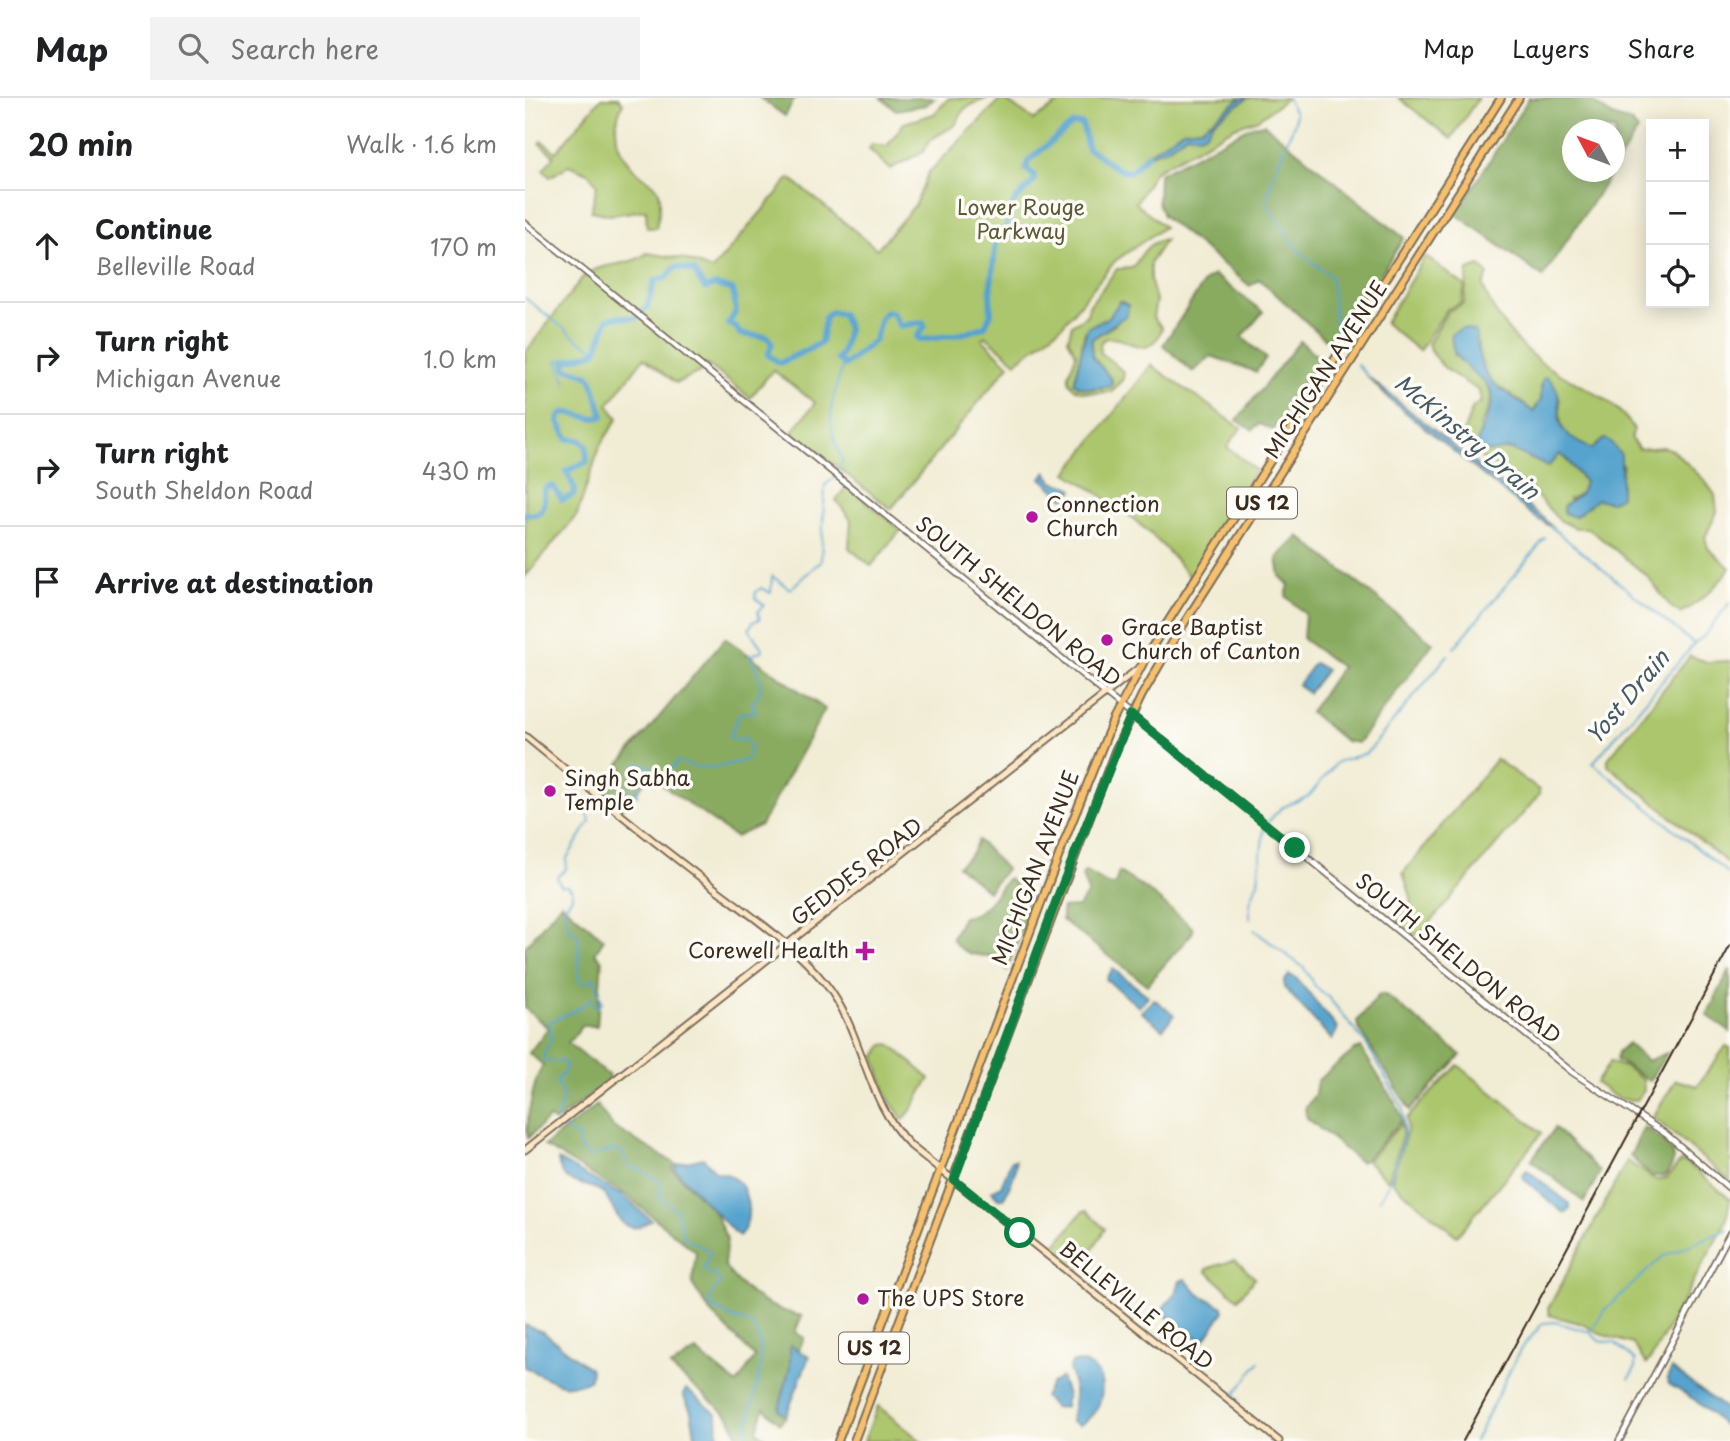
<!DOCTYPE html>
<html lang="en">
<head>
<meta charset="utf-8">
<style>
	:root { --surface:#fff; --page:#f2f2f2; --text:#202124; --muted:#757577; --line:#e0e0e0 }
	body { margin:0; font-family:"Playpen Sans",sans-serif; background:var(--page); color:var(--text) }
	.controls { position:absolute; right:21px; top:21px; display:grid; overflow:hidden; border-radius:0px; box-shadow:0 4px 18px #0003 }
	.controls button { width:63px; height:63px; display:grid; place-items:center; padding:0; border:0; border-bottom:2px solid var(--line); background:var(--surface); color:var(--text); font:35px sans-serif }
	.compass { position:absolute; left:1037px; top:21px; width:63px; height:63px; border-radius:50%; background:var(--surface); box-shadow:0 4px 18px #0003; rotate:311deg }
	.stop { position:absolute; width:21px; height:21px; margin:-16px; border:5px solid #0b8043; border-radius:50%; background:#fff }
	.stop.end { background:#0b8043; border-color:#fff; box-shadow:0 2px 7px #0008 }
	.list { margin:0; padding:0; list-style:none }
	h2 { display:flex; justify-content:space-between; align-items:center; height:91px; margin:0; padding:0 28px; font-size:30px }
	h2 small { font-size:23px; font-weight:400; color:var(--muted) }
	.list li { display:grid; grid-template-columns:46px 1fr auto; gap:21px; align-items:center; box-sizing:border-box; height:112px; padding:0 28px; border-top:2px solid var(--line) }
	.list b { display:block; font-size:26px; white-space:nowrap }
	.list p { margin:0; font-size:23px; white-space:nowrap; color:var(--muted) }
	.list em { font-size:23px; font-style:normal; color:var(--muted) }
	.icon { flex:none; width:38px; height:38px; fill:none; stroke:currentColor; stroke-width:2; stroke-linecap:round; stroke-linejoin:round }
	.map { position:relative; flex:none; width:1205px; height:1343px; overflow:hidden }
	header { display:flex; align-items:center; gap:42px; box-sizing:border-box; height:98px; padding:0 35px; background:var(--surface); border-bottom:2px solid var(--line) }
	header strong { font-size:33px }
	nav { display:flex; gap:38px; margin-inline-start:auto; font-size:24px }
	.search { width:490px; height:63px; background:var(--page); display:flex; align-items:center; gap:18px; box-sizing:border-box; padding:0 24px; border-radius:0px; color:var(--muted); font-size:26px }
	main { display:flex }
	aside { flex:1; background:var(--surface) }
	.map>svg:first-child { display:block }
</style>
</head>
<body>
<header>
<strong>Map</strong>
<div class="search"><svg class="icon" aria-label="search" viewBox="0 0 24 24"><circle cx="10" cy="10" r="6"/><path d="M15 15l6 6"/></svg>Search here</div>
<nav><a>Map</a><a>Layers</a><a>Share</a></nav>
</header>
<main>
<aside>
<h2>20 min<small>Walk · 1.6 km</small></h2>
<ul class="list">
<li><svg class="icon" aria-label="ahead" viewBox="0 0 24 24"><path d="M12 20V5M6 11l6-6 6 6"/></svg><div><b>Continue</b><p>Belleville Road</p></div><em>170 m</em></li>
<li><svg class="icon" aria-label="right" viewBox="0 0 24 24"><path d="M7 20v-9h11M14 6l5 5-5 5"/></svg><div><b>Turn right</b><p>Michigan Avenue</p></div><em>1.0 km</em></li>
<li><svg class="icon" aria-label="right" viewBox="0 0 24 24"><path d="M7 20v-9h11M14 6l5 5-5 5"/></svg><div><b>Turn right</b><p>South Sheldon Road</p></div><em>430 m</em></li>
<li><svg class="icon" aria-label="arrive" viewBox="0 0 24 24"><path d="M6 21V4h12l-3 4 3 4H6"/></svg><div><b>Arrive at destination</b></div></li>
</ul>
</aside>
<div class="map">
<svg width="1205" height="1343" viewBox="0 0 1205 1343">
	<rect width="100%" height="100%" fill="#fdfcf7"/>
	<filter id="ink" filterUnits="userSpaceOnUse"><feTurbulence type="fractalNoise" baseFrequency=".0143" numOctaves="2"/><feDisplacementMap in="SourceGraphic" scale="14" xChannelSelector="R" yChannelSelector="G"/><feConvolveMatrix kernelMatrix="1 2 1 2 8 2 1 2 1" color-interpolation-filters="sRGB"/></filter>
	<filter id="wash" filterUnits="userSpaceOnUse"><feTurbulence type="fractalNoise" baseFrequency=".00686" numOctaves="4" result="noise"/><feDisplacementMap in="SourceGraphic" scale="28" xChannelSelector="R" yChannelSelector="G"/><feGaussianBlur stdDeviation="1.57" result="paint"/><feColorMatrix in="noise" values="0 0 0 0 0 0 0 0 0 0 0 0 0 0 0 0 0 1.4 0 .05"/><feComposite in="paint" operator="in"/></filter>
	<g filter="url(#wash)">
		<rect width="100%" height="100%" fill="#f1ecd4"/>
		<g fill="#abc66c" stroke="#737845" stroke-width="2" fill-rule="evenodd">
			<path d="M76 0H93L98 5C84 34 92 58 117 78 122 82 130 85 133 92 138 102 133 120 131 130H122L121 112 85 117 66 113 72 87 63 75 44 67 25 79 18 72 29 58 15 46 17 43 31 54Z"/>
			<polygon points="424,0 462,0 440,10 430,27 405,42 398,54 365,71 344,51 347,46 362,48 379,25 409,16"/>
			<path d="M477 0 509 22 541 0H762L733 21 710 29 630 73 611 105 639 129 590 163 537 228 491 264 460 238 457 241 484 267 366 411 267 334 290 305 248 272 225 300 183 267 177 273 151 285 119 260 83 307 93 320 75 348 52 417 0 479V255L58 179C76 163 103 170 122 155L159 161 187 172 265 80 352 151 390 107 403 75Z"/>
			<polygon points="874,0 953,0 926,41"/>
			<path d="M640 142 625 165V181L631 202 628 220 637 230C623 269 602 234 579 241L575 246 576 255 599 274 598 281 586 294C574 295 541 298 544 277 545 270 550 263 551 256L543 241 547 227 562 217 564 208 592 171 607 170C618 157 620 144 640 142ZM584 219 590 227 567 241V258L587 282 586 288 567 291 552 288C551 283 558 238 560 234 564 226 577 223 584 219Z"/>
			<polygon points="900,158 940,188 936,205 922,211 894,253 860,225"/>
			<path d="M955 168 963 176 958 188C967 215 994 249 1017 265 1050 288 1086 295 1109 331L1106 340 1114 351 1138 349 1148 352 1179 382 1190 397 1192 414 1180 439 1183 450 1205 470C1192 489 1176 503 1156 515L1146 509 1122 478 1072 437 1062 430H1051L1034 422 1008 394 987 378 947 354 936 340 948 309 956 304 954 293C934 279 912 271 903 246L923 213 939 205 943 172ZM951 234C957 297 970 279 1008 314L1016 302V288L1035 303C1034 335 1039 339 1067 351L1079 341 1098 367 1094 390 1072 401 1043 402 1056 395 1060 383C1049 376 1047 363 1034 356L1023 368 986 351 964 354 955 327C979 288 960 283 929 257Z"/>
			<path d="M626 267 716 330 702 349 731 372 665 480C629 431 592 407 542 375Z"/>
			<polygon points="322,388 376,432 346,468 324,450 326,422 311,402"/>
			<polygon points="1165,558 1182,564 1205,563 1205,767 1083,667 1083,661"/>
			<polygon points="971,661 1014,692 1014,697 897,834 887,838 873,826 872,820 887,802 878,775"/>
			<path d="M365 946 405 981C394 995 391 1009 378 1022L363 1000 350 960 358 947Z"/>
			<polygon points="1201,948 1205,950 1205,1083 1128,1019 1151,982 1172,988"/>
			<polygon points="1085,964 1100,969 1118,982 1119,993 1111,1002 1093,1001 1071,985"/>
			<polygon points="933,967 1017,1035 932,1138 874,1090 868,1084 868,1078 882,1033 882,1020"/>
			<polygon points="877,1025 877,1038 863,1083 842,1063"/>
			<polygon points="1102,1063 1131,1082 1142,1080 1155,1064 1162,1065 1205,1101 1201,1124 1127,1259 1121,1266 1108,1246 1075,1236 1058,1226 1024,1217 1023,1211"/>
			<polygon points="558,1113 562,1113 580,1131 555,1172 528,1150"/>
			<polygon points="710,1162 730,1180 713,1201 681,1173 683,1170"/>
			<polygon points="353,1308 396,1343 339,1343"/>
		</g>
		<g fill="#88ab60" stroke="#626a3f" stroke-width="2">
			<polygon points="235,0 270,0 260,18"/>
			<polygon points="356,0 410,0 401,7 371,12"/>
			<polygon points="1004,0 1062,0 1087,18 1106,24 1113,32 1090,69 1090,32 1048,32 1048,74 1087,74 1018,179 931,116"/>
			<polygon points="739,26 879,140 809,249 734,181 725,188 638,118 633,104 634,76 727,28"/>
			<polygon points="689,177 738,214 717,239 741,260 731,274 686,258 668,274 638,247 680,183"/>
			<polygon points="775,243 793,259 793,263 748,332 734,326 727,332 712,322"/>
			<polygon points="774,438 908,545 833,645 820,643 785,614 816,569 778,541 780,516 761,498 764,487 755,478 752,460"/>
			<polygon points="200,540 300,611 236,727 210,739 125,678 97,711 77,696 98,671 94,667"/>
			<polygon points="453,742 481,771 463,793 433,768 447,755"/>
			<polygon points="560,773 584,787 590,787 594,774 621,791 667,829 668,834 622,887 537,822 537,810 553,809 563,795 557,778"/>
			<path d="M483 780 508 803 482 872 475 859C456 857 436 859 427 840L438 819C461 816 469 796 483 780Z"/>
			<path d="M36 805 79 841 70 855 77 862 72 928H57L43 945 83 977 85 983 30 1024 24 1020 3 1040C0 1026 9 980 18 967L4 955 23 930 0 910V849Z"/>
			<polygon points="1205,871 1205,934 1182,917"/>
			<polygon points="855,896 862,898 936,957 885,1012 833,929 832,923"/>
			<polygon points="1103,945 1122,963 1142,955 1124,983 1091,961 1093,954"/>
			<polygon points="836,950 873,1010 877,1022 840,1062 835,1064 782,1020 780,1011 790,996 792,983 830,952"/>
			<path d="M72 1007 88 1029 151 1066 147 1071 189 1113 202 1141 199 1167C217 1194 245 1211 277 1218L270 1234 279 1240 274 1252 265 1248V1269L254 1311 261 1318 255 1325 239 1310 232 1333 244 1343H215L204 1318 145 1269 171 1253 212 1286 230 1259 186 1215 167 1186 171 1154 101 1097 19 1048Z"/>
			<path d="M1119 1029C1138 1042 1160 1056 1140 1078H1126L1105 1058Z"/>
			<polygon points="1030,1030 1075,1074 1059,1104 1006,1062"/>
		</g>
		<g fill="#55a3ce" stroke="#486676" stroke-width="2">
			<polygon points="716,0 723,0 688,24 682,34 675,38 662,36 642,50 618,59 658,32 676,30"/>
			<path d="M595 203 603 207 602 217 567 241V258L587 282 586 288C573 290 560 293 549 285L562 230 584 219Z"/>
			<path d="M937 230 951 234C956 292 970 282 1008 314L1016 302 1017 282 1022 279C1053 308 1009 326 1067 351L1079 341 1085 343 1096 357V398L1086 404 1072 401 1050 419 1039 415 1038 409 1056 395 1060 383C1049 375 1048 363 1034 356L1023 369 986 351 964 354 952 350C951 331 974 307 966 293 953 271 923 265 927 236Z"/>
			<polygon points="843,279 1018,420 1028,430 1011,420 863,300"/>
			<polygon points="521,374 528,384 546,389 548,392 543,400 538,400 516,380"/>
			<polygon points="789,565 801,572 783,595 773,587"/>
			<polygon points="588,871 623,898 614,909 581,881"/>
			<polygon points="764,877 771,880 813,930 807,942 760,890 759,884"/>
			<polygon points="629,901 649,917 638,931 616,914"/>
			<path d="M178 1060 191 1074 204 1077 216 1086C224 1102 228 1124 214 1138 208 1135 160 1081 150 1071L153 1066Z"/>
			<path d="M33 1062 98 1098 126 1122C95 1146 90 1107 78 1095 64 1082 36 1092 33 1062Z"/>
			<path d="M490 1062C493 1071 484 1091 478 1101L473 1100 467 1093 476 1088 486 1063Z"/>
			<polygon points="1002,1072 1045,1106 1045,1112 1041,1115 1036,1113 1000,1082 997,1077"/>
			<path d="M660 1181 672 1195 698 1209 699 1213 679 1242C657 1233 648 1234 638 1210L650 1196 655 1183Z"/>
			<path d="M0 1227 18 1234 66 1272 65 1281C43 1296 22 1280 0 1269Z"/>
			<polygon points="265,1247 284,1259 261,1318 254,1312 265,1269"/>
			<path d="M548 1264C588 1263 583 1314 554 1327L546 1323C549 1303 552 1291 544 1271Z"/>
			<polygon points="1147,1271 1205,1314 1205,1333 1170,1302 1144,1286 1142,1280"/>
			<polygon points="536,1279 542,1297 540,1309 529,1310 519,1299 526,1286"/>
			<polygon points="161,1291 192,1316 193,1343 171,1343 166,1313 158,1297"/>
		</g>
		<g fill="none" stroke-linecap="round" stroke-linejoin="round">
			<g stroke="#55a3ce" stroke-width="2">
				<polyline points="762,0 770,15 770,24 749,75 741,105 774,153 806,179 812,244"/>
				<polyline points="0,200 55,243 72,252"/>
				<polyline points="832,267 843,279"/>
				<polyline points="41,284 32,263 42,261"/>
				<path d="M313 373 318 363C299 321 305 310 318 267"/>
				<polyline points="1026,429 1169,546"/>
				<polyline points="1205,504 1179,538 1169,546 1068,665 1205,777"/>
				<polyline points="929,550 1020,440"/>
				<path d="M87 703 98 689 108 698 113 697 109 670 114 665 128 670V677L136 681 154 663C173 674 201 669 222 661L226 650 220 640 209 642 205 638 215 615 231 614 227 605C243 591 233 574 225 558L238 552 224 531 228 524 235 521 233 514 239 507 230 500 231 494 236 490 246 495 247 478 265 491 296 463 300 387 311 379"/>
				<polyline points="743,724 756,710 784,698 812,664 842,655 923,557"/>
				<polyline points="725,821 725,804 733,783 739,729"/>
				<polyline points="729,832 779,870 790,888 804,900 842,947 878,1010 879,1038 865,1084 854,1102"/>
				<polyline points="32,1023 38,998 31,983 39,975 41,966 37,963 21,964 18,959 27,939 24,924 53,911 65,901 72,909 77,904 69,880 59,886 54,883 54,837 44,832 39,810 47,799 47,792 43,788 36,788 32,779 41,771 42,760 65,723 61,708 68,704 82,709"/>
				<path d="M35 1027 53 1039 55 1051 66 1059 89 1051 97 1055 104 1069 116 1072 135 1084 136 1099 152 1113 159 1139 186 1154 178 1172 191 1178 195 1184 185 1199V1208L209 1221 225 1225C251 1252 222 1310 220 1343"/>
				<polyline points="1066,1233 1079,1213 1137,1159 1203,1131"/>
				<polyline points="714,1303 709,1297 734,1264"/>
				<polyline points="950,1343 995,1252 1018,1225 1030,1224 1065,1234 1073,1242 1090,1245 1110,1262 1110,1270 1104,1281"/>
			</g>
			<path stroke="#55a3ce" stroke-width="6" d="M0 416C20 419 20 407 19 392L24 388 29 389 37 402 48 397 50 391 41 373 62 364 61 347 55 342 43 341 33 322 37 315C51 312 65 325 78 318L67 282 62 277 41 270 40 263 71 254 82 222 89 219 110 220 122 209 130 182 141 180 151 169 169 173 180 191 190 187 208 192 211 214 203 226 211 229 215 236 243 239 247 246 243 257 255 265 296 245 300 219 306 214 317 216 323 231 317 255 312 261 320 267 350 242 356 219 362 213 368 215 375 228 398 224 400 228 392 239 396 242C418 238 439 238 460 228L466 216 465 195 471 143 481 130 489 104 509 83V77L501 71 503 63 548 26H557L563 51C582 58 580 70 605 74L623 56"/>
		</g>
	</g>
	<g filter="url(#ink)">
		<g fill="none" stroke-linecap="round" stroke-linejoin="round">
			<g stroke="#7b6e5e" stroke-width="8">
				<g id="tertiary">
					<polyline points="0,125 1047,974 1141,1036 1205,1091"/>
					<polyline points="1094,1343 1205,1135"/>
				</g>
			</g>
			<g stroke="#7b6e5e" stroke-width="9">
				<g id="secondary">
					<path d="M0 638C55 683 109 729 166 772 210 807 264 841 300 885 340 935 338 1000 386 1048L754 1343"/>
					<polyline points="0,1052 615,569"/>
				</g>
			</g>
			<g stroke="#7b6e5e" stroke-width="10">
				<g id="primary">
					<polyline points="313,1343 539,744 588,622 625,552 976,0"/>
					<polyline points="329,1343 590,653 617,597 653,535 994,0"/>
				</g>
			</g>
			<use href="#tertiary" stroke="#fff" stroke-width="4.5"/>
			<use href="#secondary" stroke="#fce6c4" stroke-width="5"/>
			<use href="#primary" stroke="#f7c06c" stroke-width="6"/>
			<polyline stroke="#3b2a1e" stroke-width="2" points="938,1343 1205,848"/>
		</g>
	</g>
	<g fill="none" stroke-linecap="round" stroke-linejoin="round" filter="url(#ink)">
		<polyline stroke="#0b8043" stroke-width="9" points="495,1135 429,1082 534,795 606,617 770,750"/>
	</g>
	<g fill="#b5179e" stroke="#fdfcf7" stroke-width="2.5">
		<circle cx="507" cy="419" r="7"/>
		<circle cx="582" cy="542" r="7"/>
		<circle cx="25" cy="693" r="7"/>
		<path d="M336.5 842.5h7v7h7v7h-7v7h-7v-7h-7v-7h7z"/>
		<circle cx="338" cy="1201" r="7"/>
	</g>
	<g text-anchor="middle" stroke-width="7" stroke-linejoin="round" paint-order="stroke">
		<g fill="#fdfcf7" stroke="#75695f" stroke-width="2">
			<rect x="702" y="389.5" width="70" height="31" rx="5"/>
			<rect x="314" y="1234.5" width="70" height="31" rx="5"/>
		</g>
		<g font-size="19" font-weight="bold" fill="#3b2a1e">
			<text x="737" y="412">US 12</text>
			<text x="349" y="1257">US 12</text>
		</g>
		<g font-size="21" fill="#5d5935" stroke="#fdfcf7">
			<text x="496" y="117">Lower Rouge<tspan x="496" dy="24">Parkway</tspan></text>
		</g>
		<g font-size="21" fill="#3b2a1e" stroke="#fdfcf7">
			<text transform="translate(801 272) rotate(-57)" y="7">MICHIGAN AVENUE</text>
			<text transform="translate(493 504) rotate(39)" y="7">SOUTH SHELDON ROAD</text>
			<text transform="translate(511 770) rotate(-69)" y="7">MICHIGAN AVENUE</text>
			<text transform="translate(332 774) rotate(-38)" y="7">GEDDES ROAD</text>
			<text transform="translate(933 861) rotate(39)" y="7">SOUTH SHELDON ROAD</text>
			<text transform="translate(611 1208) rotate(39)" y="7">BELLEVILLE ROAD</text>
		</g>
		<g font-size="21" fill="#3b2a1e" stroke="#fdfcf7" text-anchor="start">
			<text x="521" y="414">Connection<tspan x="521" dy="24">Church</tspan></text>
			<text x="596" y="537">Grace Baptist<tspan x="596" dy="24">Church of Canton</tspan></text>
			<text x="39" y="688">Singh Sabha<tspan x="39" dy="24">Temple</tspan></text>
			<text x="324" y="860" text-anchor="end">Corewell Health</text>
			<text x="352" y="1208">The UPS Store</text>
		</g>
		<g font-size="23" font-style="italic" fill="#455a64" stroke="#fdfcf7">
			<text transform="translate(942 339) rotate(40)" y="8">McKinstry Drain</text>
			<text transform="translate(1103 599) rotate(-50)" y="8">Yost Drain</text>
		</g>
	</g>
</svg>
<div class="controls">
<button>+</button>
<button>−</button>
<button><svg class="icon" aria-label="locate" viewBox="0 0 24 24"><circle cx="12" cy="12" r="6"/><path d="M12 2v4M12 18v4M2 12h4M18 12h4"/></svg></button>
</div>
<svg class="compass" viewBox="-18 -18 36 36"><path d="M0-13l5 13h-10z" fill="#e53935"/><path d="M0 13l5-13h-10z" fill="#757577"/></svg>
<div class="stop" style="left:495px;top:1135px"></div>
<div class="stop end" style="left:770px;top:750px"></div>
</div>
</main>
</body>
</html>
